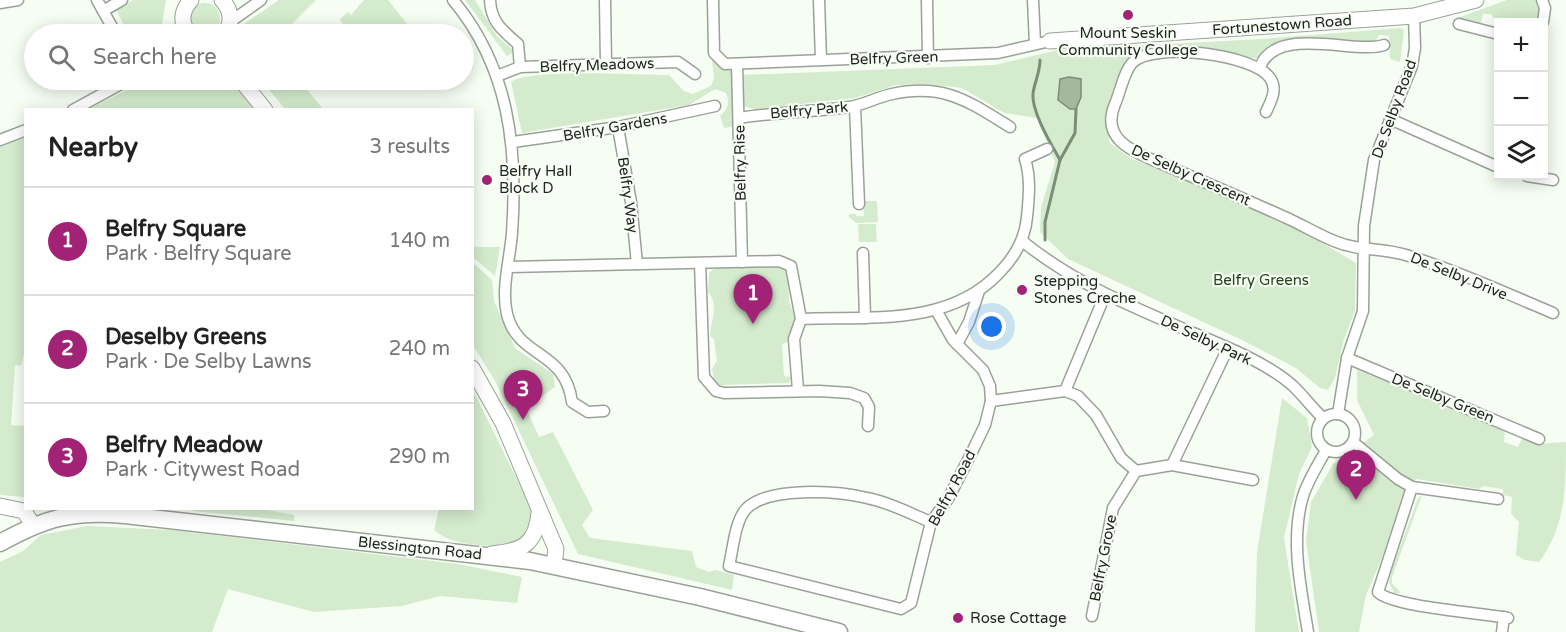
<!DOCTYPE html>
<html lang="en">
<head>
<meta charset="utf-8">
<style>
	:root { --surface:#fff; --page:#f2f2f2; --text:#222; --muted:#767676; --line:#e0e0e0; --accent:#a22375 }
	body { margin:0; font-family:"Varela Round",sans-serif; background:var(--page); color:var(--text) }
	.controls { position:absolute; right:18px; top:18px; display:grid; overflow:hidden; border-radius:0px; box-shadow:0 3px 15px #0003 }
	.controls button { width:54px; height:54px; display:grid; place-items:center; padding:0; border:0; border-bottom:2px solid var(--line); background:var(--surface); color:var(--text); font:30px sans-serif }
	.you { position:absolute; left:992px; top:327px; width:21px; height:21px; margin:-15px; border:4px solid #fff; border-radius:50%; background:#1a73e8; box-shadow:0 0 0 9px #1a73e833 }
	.badge { display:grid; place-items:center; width:39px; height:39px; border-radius:50%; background:var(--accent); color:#fff; font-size:20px; font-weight:700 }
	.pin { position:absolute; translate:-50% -50px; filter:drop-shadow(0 2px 3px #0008) }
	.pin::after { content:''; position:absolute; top:32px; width:21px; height:18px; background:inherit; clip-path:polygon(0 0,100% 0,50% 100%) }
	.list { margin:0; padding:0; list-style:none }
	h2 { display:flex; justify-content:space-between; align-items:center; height:78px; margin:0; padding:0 24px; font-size:26px }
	h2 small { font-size:20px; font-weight:400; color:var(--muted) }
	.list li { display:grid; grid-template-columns:39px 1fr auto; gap:18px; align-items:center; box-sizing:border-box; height:108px; padding:0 24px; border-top:2px solid var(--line) }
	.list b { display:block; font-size:22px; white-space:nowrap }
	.list p { margin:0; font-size:20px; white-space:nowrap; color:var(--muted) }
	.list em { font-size:20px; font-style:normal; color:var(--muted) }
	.icon { flex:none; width:33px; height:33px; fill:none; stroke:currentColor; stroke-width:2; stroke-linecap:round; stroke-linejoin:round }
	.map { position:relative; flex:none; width:1566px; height:632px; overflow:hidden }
	.search { position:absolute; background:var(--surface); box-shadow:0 3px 15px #0003; left:24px; top:24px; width:450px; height:66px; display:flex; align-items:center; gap:15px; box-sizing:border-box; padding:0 21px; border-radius:33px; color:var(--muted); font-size:22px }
	.panel { position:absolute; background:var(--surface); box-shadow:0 3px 15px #0003; left:24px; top:108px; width:450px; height:402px; border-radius:0px }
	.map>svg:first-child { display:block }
</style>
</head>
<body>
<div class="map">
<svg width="1566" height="632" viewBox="0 0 1566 632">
	<rect width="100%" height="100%" fill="#f6fef3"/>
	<g fill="#d4ebcd">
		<polygon points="134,0 166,0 161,30 156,34 128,34 116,9"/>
		<polygon points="279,0 316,0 282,34 244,34 245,23"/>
		<polygon points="364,0 388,0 408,25 415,26 422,34 343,34 347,31 340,19 348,12 351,15"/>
		<polygon points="465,0 475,0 497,36 515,52 507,56"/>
		<polygon points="1507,0 1535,0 1540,13 1535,22 1498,22 1498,27 1491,14 1483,14 1481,23 1476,25 1452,20"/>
		<circle cx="205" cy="18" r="15"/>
		<path d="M1401 28 1404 30 1400 62 1390 59 1389 36 1379 35 1375 43 1328 38 1282 43 1257 58C1230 57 1146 33 1128 60 1123 67 1121 78 1118 86 1107 113 1104 114 1110 143L1132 159 1290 224 1356 263 1355 311 1344 339 1335 378 1328 390 1320 388 1296 368 1242 340 1068 259 1040 232 1041 207 1055 162 1037 118 1004 113 962 88 926 84 896 85 855 98 755 109 741 106 735 126 724 128 720 116C728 109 730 104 726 93L715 89 689 105 522 133 511 82C529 68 640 75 669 75L684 91 693 94 711 86 714 78 712 61 718 62 741 75 995 65 1058 50 1261 39Z"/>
		<polygon points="142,80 234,80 256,110 86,110 133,87"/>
		<polygon points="261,80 299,80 323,109 285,109"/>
		<polygon points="25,137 25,350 21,366 15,365 11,425 25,426 25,497 0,495 0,146"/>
		<polygon points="864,201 877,201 878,222 856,223 849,217 849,214 856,214 856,216 864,216"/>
		<polygon points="858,224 876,224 877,242 859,242"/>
		<polygon points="472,247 500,247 495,276 474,258"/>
		<polygon points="473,263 492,280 494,301 515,348 553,374 555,387 526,408 539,437 553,432 593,510 582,525 590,538 692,551 696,567 709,572 715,570 734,575 732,590 578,554 495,381 473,345"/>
		<path d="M781 267 788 274 789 301 795 318 790 341 782 344 784 376 791 377 789 383 720 385 714 380 712 369 717 361 714 339 710 336C710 322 720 305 708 292L709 273 714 269 722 268Z"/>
		<path d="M1357 370 1505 428 1504 442 1518 447 1523 436 1535 444 1566 442C1566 487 1566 526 1539 562L1525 560 1516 555 1519 522 1511 514 1512 497 1503 495V489L1483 486 1479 489 1416 479 1401 498 1384 553 1366 595 1359 632H1319L1306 541 1311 502 1333 464 1374 435 1357 400Z"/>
		<path d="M473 390 532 510 530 531 514 547C490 546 452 547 434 530L439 509 472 508Z"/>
		<polygon points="1282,398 1307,418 1312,447 1299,474 1284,538 1299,632 1255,632 1257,552"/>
		<polygon points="1422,495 1392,577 1392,583 1401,593 1394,593 1389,582 1391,572 1418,498"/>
		<polygon points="193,509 262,509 294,515 294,521 193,511"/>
		<polygon points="87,526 171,530 458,564 522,577 517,603 440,596 402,606 314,612 228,589 212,632 0,632 0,562 23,551 41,535"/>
	</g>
	<polygon fill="#a3b99d" stroke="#7b8c77" stroke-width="1.5" points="1069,77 1081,79 1081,97 1076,109 1070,109 1058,100 1060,79"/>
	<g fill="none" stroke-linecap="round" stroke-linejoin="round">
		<g stroke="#7b8c77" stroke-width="3">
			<path d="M1040 60C1040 72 1035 81 1033 93 1031 111 1051 144 1060 160L1045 222V240"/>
			<polyline points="1060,160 1075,133 1076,109"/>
		</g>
		<g stroke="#9aa298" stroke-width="13">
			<g id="street">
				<polyline points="97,0 116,34"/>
				<path d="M453 0C509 67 518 148 512 233 510 259 501 289 507 314 518 359 565 349 572 402L588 412 604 411"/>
				<path d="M490 0C491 22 502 30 518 44L520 67"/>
				<polyline points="605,0 606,65"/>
				<polyline points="713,0 714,53 725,64 998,53 1050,41"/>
				<polyline points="819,0 821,60"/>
				<polyline points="927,0 928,58"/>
				<polyline points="1033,0 1035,44"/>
				<polyline points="1542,0 1545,8 1543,22"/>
				<polyline points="0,3 18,0"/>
				<polyline points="103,11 122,0"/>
				<polyline points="230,22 261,0"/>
				<polyline points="1459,24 1498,34"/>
				<polyline points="737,64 742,262"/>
				<path d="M1260 67C1276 24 1357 55 1384 45"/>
				<polyline points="497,76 520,67 678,62 695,74"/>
				<polyline points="855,106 859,204"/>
				<polyline points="73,110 128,80"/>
				<path d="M1266 112C1271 101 1278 89 1270 78 1254 54 1154 42 1133 62 1124 71 1120 93 1115 104 1101 137 1129 150 1155 161 1200 180 1245 199 1289 219 1304 226 1319 235 1334 241 1360 252 1383 247 1409 256 1457 271 1506 293 1553 313"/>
				<path d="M739 118C776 112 812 112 849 107 864 105 877 97 892 94 944 83 968 101 1010 127"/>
				<polyline points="1390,119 1498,167"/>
				<polyline points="618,127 631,202 637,264"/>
				<polyline points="0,140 26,130"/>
				<polyline points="513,142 618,127 715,106"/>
				<polyline points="1527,176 1553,180"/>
				<path d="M1022 241C1076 284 1128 305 1191 332 1224 346 1264 361 1292 385 1303 395 1312 408 1323 418"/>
				<polyline points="863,253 865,318"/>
				<polyline points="700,263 704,377 716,391 724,393 819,391 850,393 864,398 869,407 868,426"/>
				<polyline points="509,267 779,261 791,266 801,319 794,339 798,390"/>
				<path d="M801 319C868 316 948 327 999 273 1015 257 1025 239 1027 217 1029 197 1031 178 1025 159L1047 149"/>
				<polyline points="957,344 969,322 979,291"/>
				<polyline points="1347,358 1539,439"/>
				<polyline points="1065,391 1105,295"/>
				<polyline points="991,401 1065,391 1078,396 1096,415 1121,458 1136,471"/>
				<circle cx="1336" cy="433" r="19"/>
				<polyline points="1338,414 1347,358 1363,311 1364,226 1374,160 1412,66 1415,48 1414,16"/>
				<polyline points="1353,442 1398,479 1412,487 1498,499"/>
				<polyline points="1172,465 1228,348"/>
				<path d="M1412 487 1378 592C1392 607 1483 613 1508 618"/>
				<path d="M931 522C911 514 889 502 867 498 838 491 768 486 746 509 735 521 733 549 729 566L901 609 911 603 931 522 948 499 970 456 985 425 991 401 990 386 983 370 953 340 936 310"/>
				<polyline points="1092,616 1113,508 1136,471 1172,465 1253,480"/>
				<path d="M1308 632C1301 589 1290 540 1303 496 1308 480 1318 465 1326 450"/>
				<polyline points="1502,632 1504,617"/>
			</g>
		</g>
		<g stroke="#9aa298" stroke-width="17">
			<g id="secondary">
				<path d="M222 0C232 11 233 23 224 34"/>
				<path d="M189 34C180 23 181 11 191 0"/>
				<polyline points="1050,41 1414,16 1476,0"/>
				<polyline points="241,80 265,110"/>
				<polyline points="472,368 503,423 556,549 554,566"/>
				<polyline points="0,506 24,511 33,525"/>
				<path d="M492 554C523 551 536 544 539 513"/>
			</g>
		</g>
		<g stroke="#9aa298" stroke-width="19">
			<path id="primary" d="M0 543C45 518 73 510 125 515L530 561 700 597 839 632"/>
		</g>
		<use href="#street" stroke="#fff" stroke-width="10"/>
		<use href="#secondary" stroke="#fff" stroke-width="15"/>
		<use href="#primary" stroke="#fff" stroke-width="16"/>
	</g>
	<g fill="#a22375" stroke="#f6fef3" stroke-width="2">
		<circle cx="1128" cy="15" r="6"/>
		<circle cx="487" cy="180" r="6"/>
		<circle cx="1022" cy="290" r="6"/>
		<circle cx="958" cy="618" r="6"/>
	</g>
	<g text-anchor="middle" stroke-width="4.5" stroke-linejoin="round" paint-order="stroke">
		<g font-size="15" fill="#1f221e" stroke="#f6fef3">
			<text transform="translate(1282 25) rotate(-4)" y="5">Fortunestown Road</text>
			<text transform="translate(894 58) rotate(-2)" y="5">Belfry Green</text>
			<text transform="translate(597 65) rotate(-2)" y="5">Belfry Meadows</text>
			<text transform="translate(1394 109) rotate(-70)" y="5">De Selby Road</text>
			<text transform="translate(809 110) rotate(-5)" y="5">Belfry Park</text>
			<text transform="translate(615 127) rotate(-10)" y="5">Belfry Gardens</text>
			<text transform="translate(740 163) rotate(-91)" y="5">Belfry Rise</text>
			<text transform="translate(1191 175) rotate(24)" y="5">De Selby Crescent</text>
			<text transform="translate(628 195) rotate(82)" y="5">Belfry Way</text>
			<text transform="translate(1459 276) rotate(22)" y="5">De Selby Drive</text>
			<text transform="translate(1206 340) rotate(25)" y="5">De Selby Park</text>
			<text transform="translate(1443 398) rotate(22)" y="5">De Selby Green</text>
			<text transform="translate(952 488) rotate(-62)" y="5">Belfry Road</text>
			<text transform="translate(420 548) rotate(6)" y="5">Blessington Road</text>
			<text transform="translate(1103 558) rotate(-79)" y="5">Belfry Grove</text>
		</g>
		<g font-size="15" fill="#1f221e" stroke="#f6fef3" text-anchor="start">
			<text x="1128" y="38" text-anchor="middle">Mount Seskin<tspan x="1128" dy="17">Community College</tspan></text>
			<text x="499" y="176">Belfry Hall<tspan x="499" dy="17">Block D</tspan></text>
			<text x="1034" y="286">Stepping<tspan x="1034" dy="17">Stones Creche</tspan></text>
			<text x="970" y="623">Rose Cottage</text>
		</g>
		<g font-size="15" fill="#26451b" stroke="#f6fef3">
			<text x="1261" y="285">Belfry Greens</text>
		</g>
	</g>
</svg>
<div class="controls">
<button>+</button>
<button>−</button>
<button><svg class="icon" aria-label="layers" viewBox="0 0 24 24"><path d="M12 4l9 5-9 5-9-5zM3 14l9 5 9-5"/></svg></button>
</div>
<div class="you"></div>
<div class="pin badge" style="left:753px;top:324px">1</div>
<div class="pin badge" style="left:1356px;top:500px">2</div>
<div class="pin badge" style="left:523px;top:420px">3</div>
<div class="search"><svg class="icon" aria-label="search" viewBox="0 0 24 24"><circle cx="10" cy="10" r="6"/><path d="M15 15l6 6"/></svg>Search here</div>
<section class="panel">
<h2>Nearby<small>3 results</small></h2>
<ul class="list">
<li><span class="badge">1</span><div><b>Belfry Square</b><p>Park · Belfry Square</p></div><em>140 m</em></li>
<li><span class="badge">2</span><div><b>Deselby Greens</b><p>Park · De Selby Lawns</p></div><em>240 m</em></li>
<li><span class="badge">3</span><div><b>Belfry Meadow</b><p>Park · Citywest Road</p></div><em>290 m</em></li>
</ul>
</section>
</div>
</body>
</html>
